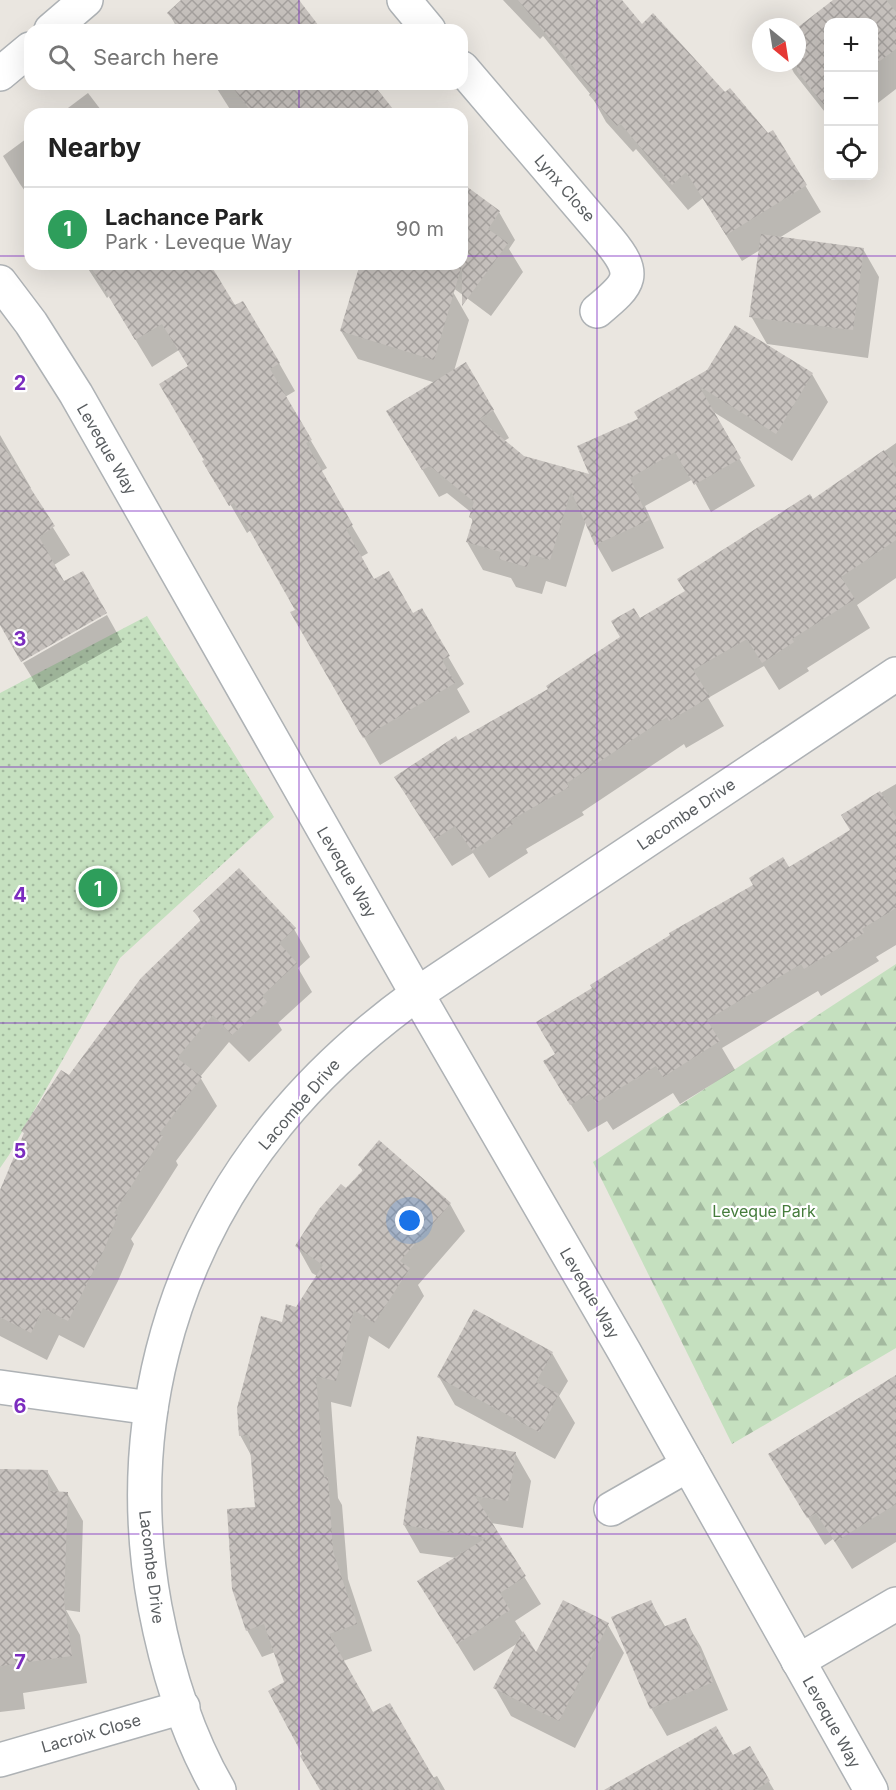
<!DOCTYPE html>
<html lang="en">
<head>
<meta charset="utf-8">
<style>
	:root { --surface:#fff; --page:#f6f6f6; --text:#222; --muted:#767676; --line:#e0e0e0; --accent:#7c3aed }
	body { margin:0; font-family:Inter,sans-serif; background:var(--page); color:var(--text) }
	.controls { position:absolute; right:18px; top:18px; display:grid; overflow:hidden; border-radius:12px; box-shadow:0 6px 24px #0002 }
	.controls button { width:54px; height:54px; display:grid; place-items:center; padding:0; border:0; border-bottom:2px solid var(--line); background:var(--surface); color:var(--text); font:30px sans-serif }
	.compass { position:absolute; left:752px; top:18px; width:54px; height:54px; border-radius:50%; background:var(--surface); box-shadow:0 6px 24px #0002; rotate:150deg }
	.you { position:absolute; left:410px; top:1221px; width:21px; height:21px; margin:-15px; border:4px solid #fff; border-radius:50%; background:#1a73e8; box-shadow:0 0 0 9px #1a73e833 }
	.badge { display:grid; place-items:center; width:39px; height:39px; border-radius:50%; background:var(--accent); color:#fff; font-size:20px; font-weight:700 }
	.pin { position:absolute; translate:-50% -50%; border:3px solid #fff; box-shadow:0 2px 6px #0006 }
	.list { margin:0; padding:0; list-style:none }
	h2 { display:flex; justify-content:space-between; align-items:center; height:78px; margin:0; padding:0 24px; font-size:26px }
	h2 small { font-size:20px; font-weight:400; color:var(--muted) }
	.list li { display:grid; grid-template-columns:39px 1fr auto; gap:18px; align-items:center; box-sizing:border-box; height:84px; padding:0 24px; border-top:2px solid var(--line) }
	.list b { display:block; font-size:22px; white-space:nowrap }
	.list p { margin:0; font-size:20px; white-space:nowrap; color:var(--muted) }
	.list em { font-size:20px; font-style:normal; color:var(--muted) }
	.icon { flex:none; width:33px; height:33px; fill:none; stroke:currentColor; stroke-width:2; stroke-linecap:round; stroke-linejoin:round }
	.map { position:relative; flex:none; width:896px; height:1790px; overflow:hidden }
	.search { position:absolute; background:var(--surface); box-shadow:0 6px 24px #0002; left:24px; top:24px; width:444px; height:66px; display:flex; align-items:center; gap:15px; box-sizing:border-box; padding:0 21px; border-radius:18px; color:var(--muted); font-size:22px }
	.panel { position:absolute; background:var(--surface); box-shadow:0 6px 24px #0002; left:24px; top:108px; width:444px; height:162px; border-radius:18px }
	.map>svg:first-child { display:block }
</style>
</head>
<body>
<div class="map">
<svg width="896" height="1790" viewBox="0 0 896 1790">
	<defs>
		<pattern id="forest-firs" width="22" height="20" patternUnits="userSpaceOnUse" patternTransform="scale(1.5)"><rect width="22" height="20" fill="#c5e0bf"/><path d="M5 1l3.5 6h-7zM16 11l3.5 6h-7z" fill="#a3b99f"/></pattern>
		<pattern id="park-dots" width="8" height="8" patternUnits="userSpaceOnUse" patternTransform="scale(1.5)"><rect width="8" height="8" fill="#c5e0bf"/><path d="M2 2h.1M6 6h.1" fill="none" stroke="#a3b99f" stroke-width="1.8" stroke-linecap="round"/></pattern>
		<pattern id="building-cross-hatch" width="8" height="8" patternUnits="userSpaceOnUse" patternTransform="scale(1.5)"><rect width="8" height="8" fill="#c6c1bd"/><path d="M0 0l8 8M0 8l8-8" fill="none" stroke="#a4a09d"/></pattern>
	</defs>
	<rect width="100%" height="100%" fill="#eae6e0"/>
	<polygon fill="url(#forest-firs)" points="896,964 896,1348 732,1444 593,1162"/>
	<polygon fill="url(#park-dots)" points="147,616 274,817 120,958 9,1155 0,1168 0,693"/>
	<g fill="#0003">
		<polygon points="184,0 285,0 311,30 178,30 169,13"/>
		<polygon points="503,0 620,0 641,26 805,185 821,212 779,238 863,249 879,277 868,358 767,344 751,316 760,250 742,261 703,198 688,210 636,149 633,152 606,122 591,95 543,36 540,39"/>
		<polygon points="835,0 896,0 896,89 874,106 874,22 828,22 828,116 794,73 789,63 797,63 797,30"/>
		<polygon points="214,84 361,84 395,114 233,114"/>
		<polygon points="88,93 104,114 60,114"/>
		<polygon points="30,136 30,198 20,184 3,156"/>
		<polygon points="462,185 499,212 515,240 509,249 523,272 491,316 421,264 462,264"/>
		<polygon points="85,264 208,264 235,307 279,363 295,391 285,397 327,468 320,472 368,553 361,557 374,581 413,615 421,610 464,684 457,689 470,712 380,765 292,613 297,610 251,530 247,533 205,461 189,367 179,350 152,367 109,296 107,298"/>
		<polygon points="453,292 469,320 454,371 493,410 509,438 504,441 523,457 592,476 640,419 708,371 812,374 828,402 792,461 712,411 755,486 711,512 693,479 645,506 664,548 612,572 596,544 586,521 566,587 546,581 542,594 516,587 511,578 483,570 467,542 473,522 471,517 472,513 447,493 439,497 404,440 436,383 358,359 341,331"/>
		<polygon points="0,435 31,488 29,489 70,555 54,565 0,621"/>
		<polygon points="896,443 896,578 857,605 870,628 807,668 809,671 779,690 764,666 708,698 724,726 686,748 684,744 582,812 584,815 526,849 528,853 489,878 473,853 452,866 412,805 396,777 549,689 622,638 639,620 686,592"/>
		<polygon points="107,615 122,642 39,689 23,663"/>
		<polygon points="896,784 896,945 876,957 879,961 821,996 818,991 722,1048 735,1070 680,1104 673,1093 613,1130 607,1121 588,1132 561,1089 557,1055 788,869 852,831 843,815"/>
		<polygon points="195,911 294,929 310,957 298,968 312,992 278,1023 282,1030 249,1062 229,1042 200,1077 217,1106 176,1161 178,1165 131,1239 134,1244 118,1281 84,1348 59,1335 47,1360 0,1336 0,1193 25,1134 23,1131 201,922"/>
		<polygon points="360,1165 450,1204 465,1231 418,1285 424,1296 389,1349 369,1336 351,1407 331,1402 338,1498 342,1505 348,1579 372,1651 343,1661 373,1714 433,1778 437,1776 445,1790 322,1790 304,1755 286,1683 275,1652 262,1657 247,1630 256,1508 252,1457 240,1435 283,1323 297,1309 317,1276 312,1273 297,1246 363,1172"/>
		<polygon points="552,1353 568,1381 559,1396 575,1423 555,1459 455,1405 439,1377"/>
		<polygon points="896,1376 896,1542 852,1569 833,1539 825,1545 786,1482"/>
		<polygon points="515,1453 531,1481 523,1528 491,1523 541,1604 515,1621 537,1655 608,1625 624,1653 575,1748 511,1716 495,1688 518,1643 474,1671 419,1582 456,1558 420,1553 404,1525"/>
		<polygon points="0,1470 47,1471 60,1493 67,1493 83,1521 80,1612 66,1610 80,1635 87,1683 23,1693 25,1709 0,1712"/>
		<polygon points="651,1602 666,1628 685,1620 701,1647 728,1710 667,1736 651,1708"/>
		<polygon points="749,1748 774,1790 645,1790 733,1757"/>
	</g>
	<g fill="url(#building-cross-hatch)">
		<polygon points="181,0 299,0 322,30 182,30 167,13"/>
		<polygon points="518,0 622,0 642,24 653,13 725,92 730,88 768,133 773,130 807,185 726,235 686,172 672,185 620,123 617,126 589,95 593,91"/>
		<polygon points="833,0 886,0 896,12 896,49 873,66 873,22 828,22 828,102 824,105 797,71 797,28"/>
		<polygon points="230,84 373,84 397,114 253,114"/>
		<polygon points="462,183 500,211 488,229 508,243 462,306 462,265 434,360 340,331 360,264 462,264"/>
		<polygon points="761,234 864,248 853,330 749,317"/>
		<polygon points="89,264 210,264 235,305 243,301 280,363 270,369 312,440 306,443 353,525 346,529 374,579 389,571 413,613 422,608 450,656 442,660 455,683 363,738 290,612 295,610 234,503 229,506 202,461 204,460 159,384 188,366 162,324 135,340"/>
		<polygon points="735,325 813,373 776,434 699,386 741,458 694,485 675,452 630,478 649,520 595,545 571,491 550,560 531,554 527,567 499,559 501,552 466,542 473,519 469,517 474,502 430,466 422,470 386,411 466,362 494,410 479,419 524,456 589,474 577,446 638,419 634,412 707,370"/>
		<polygon points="0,441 55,526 39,537 64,581 83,571 107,613 21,662 0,625"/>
		<polygon points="884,450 896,468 896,540 841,577 855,599 792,639 794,642 762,663 747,639 693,670 710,697 669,721 667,717 567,783 569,787 511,820 513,824 472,851 455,826 435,839 394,777 456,736 458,740 548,689 546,686 620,637 611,621 634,608 640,618 685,591 677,579 810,494 813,499"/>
		<polygon points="880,791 896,817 896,908 862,929 864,933 804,969 801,964 707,1020 720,1041 663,1077 656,1066 596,1103 590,1094 570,1105 543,1061 555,1054 536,1022 592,988 590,985 670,935 669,933 753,885 749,878 783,857 789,867 850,830 841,815"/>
		<polygon points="239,868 296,928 279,943 297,963 262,996 267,1002 232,1035 213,1015 177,1058 202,1077 159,1134 163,1136 114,1213 118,1215 103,1252 68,1321 43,1308 31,1333 0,1317 0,1190 24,1133 21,1131 61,1070 69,1075 141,978 201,920 193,911"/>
		<polygon points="379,1140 451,1203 400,1261 410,1268 374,1323 354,1310 336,1381 316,1376 324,1477 328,1477 333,1551 357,1624 329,1634 373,1712 390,1703 441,1790 320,1790 300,1756 302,1754 268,1691 284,1682 264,1624 246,1631 232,1589 227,1509 255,1507 249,1435 239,1436 237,1408 261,1316 282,1322 286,1304 296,1307 323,1265 295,1246 319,1209 341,1184 346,1188 363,1170 358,1165"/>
		<polygon points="474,1309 553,1352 536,1382 559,1394 539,1432 437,1377"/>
		<polygon points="896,1375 896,1504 835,1542 816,1513 807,1518 768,1454"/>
		<polygon points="417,1436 516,1452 508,1501 475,1496 526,1576 500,1593 510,1610 457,1644 417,1581 486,1538 403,1525"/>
		<polygon points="0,1469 48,1470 48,1491 68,1492 64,1601 72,1656 0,1666"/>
		<polygon points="563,1600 609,1623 559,1721 493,1688 523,1631 536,1652"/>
		<polygon points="651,1600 663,1627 686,1618 713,1682 650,1709 611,1617"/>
		<polygon points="716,1726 733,1755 750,1746 770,1781 755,1790 604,1790"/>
	</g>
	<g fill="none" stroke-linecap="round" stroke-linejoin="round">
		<g stroke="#aeb2b5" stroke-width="36">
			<g id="minor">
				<polyline points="404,0 429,30"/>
				<polyline points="51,30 86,0"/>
				<path d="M462 68 608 239C638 275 631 283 597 311"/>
				<polyline points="0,74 30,49"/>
				<polyline points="0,282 31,323 76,394 417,994 624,1351 871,1790"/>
				<polyline points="0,1387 151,1408"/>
				<polyline points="611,1509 688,1465"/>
				<polyline points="798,1661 896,1604"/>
				<polyline points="0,1760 183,1707"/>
			</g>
		</g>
		<g stroke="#aeb2b5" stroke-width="36">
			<path id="tertiary" d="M219 1790C187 1735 167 1670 155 1607 123 1434 166 1260 278 1123 318 1074 366 1031 417 994L896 674"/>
		</g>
		<use href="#minor" stroke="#fff" stroke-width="33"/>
		<use href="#tertiary" stroke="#fff" stroke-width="33"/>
	</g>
	<path fill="none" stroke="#7b2cbf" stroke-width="1.5" stroke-opacity="0.55" d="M299 0V30M597 0V1790M299 84V114M0 256H30M462 256H896M299 264V1790M0 511H896M0 767H896M0 1023H896M0 1279H896M0 1534H896"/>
	<g text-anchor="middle" stroke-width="4.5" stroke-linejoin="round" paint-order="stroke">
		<g font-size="16" fill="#595d60" stroke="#fff">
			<text transform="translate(565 188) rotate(49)" y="6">Lynx Close</text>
			<text transform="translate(107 449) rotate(60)" y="6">Leveque Way</text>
			<text transform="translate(686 814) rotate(-34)" y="6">Lacombe Drive</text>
			<text transform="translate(347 872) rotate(60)" y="6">Leveque Way</text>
			<text transform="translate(299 1104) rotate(-49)" y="6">Lacombe Drive</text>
			<text transform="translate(590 1293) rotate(60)" y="6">Leveque Way</text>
			<text transform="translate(152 1567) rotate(83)" y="6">Lacombe Drive</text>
			<text transform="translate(832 1722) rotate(61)" y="6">Leveque Way</text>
			<text transform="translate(91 1733) rotate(-16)" y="6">Lacroix Close</text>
		</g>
		<g font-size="16" fill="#457c3c" stroke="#fff">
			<text x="764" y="1217">Leveque Park</text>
		</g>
	</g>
	<g font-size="20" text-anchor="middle" font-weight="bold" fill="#7b2cbf" stroke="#fff" stroke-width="4.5" stroke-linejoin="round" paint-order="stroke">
		<text x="20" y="390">2</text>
		<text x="20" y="646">3</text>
		<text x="20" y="902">4</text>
		<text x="20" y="1158">5</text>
		<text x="20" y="1413">6</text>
		<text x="20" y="1669">7</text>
	</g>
</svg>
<div class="controls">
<button>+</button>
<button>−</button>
<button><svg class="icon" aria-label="locate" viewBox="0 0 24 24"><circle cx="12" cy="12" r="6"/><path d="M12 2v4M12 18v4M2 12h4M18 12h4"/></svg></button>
</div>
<svg class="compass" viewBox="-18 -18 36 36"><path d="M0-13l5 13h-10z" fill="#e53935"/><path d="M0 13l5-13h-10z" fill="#767676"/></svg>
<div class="you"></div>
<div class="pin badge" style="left:98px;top:888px;background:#2e9e5b">1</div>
<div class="search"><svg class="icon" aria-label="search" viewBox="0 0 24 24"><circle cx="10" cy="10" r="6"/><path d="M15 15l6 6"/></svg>Search here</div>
<section class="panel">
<h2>Nearby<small></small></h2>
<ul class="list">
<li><span class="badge" style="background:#2e9e5b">1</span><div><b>Lachance Park</b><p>Park · Leveque Way</p></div><em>90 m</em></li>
</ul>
</section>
</div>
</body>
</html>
